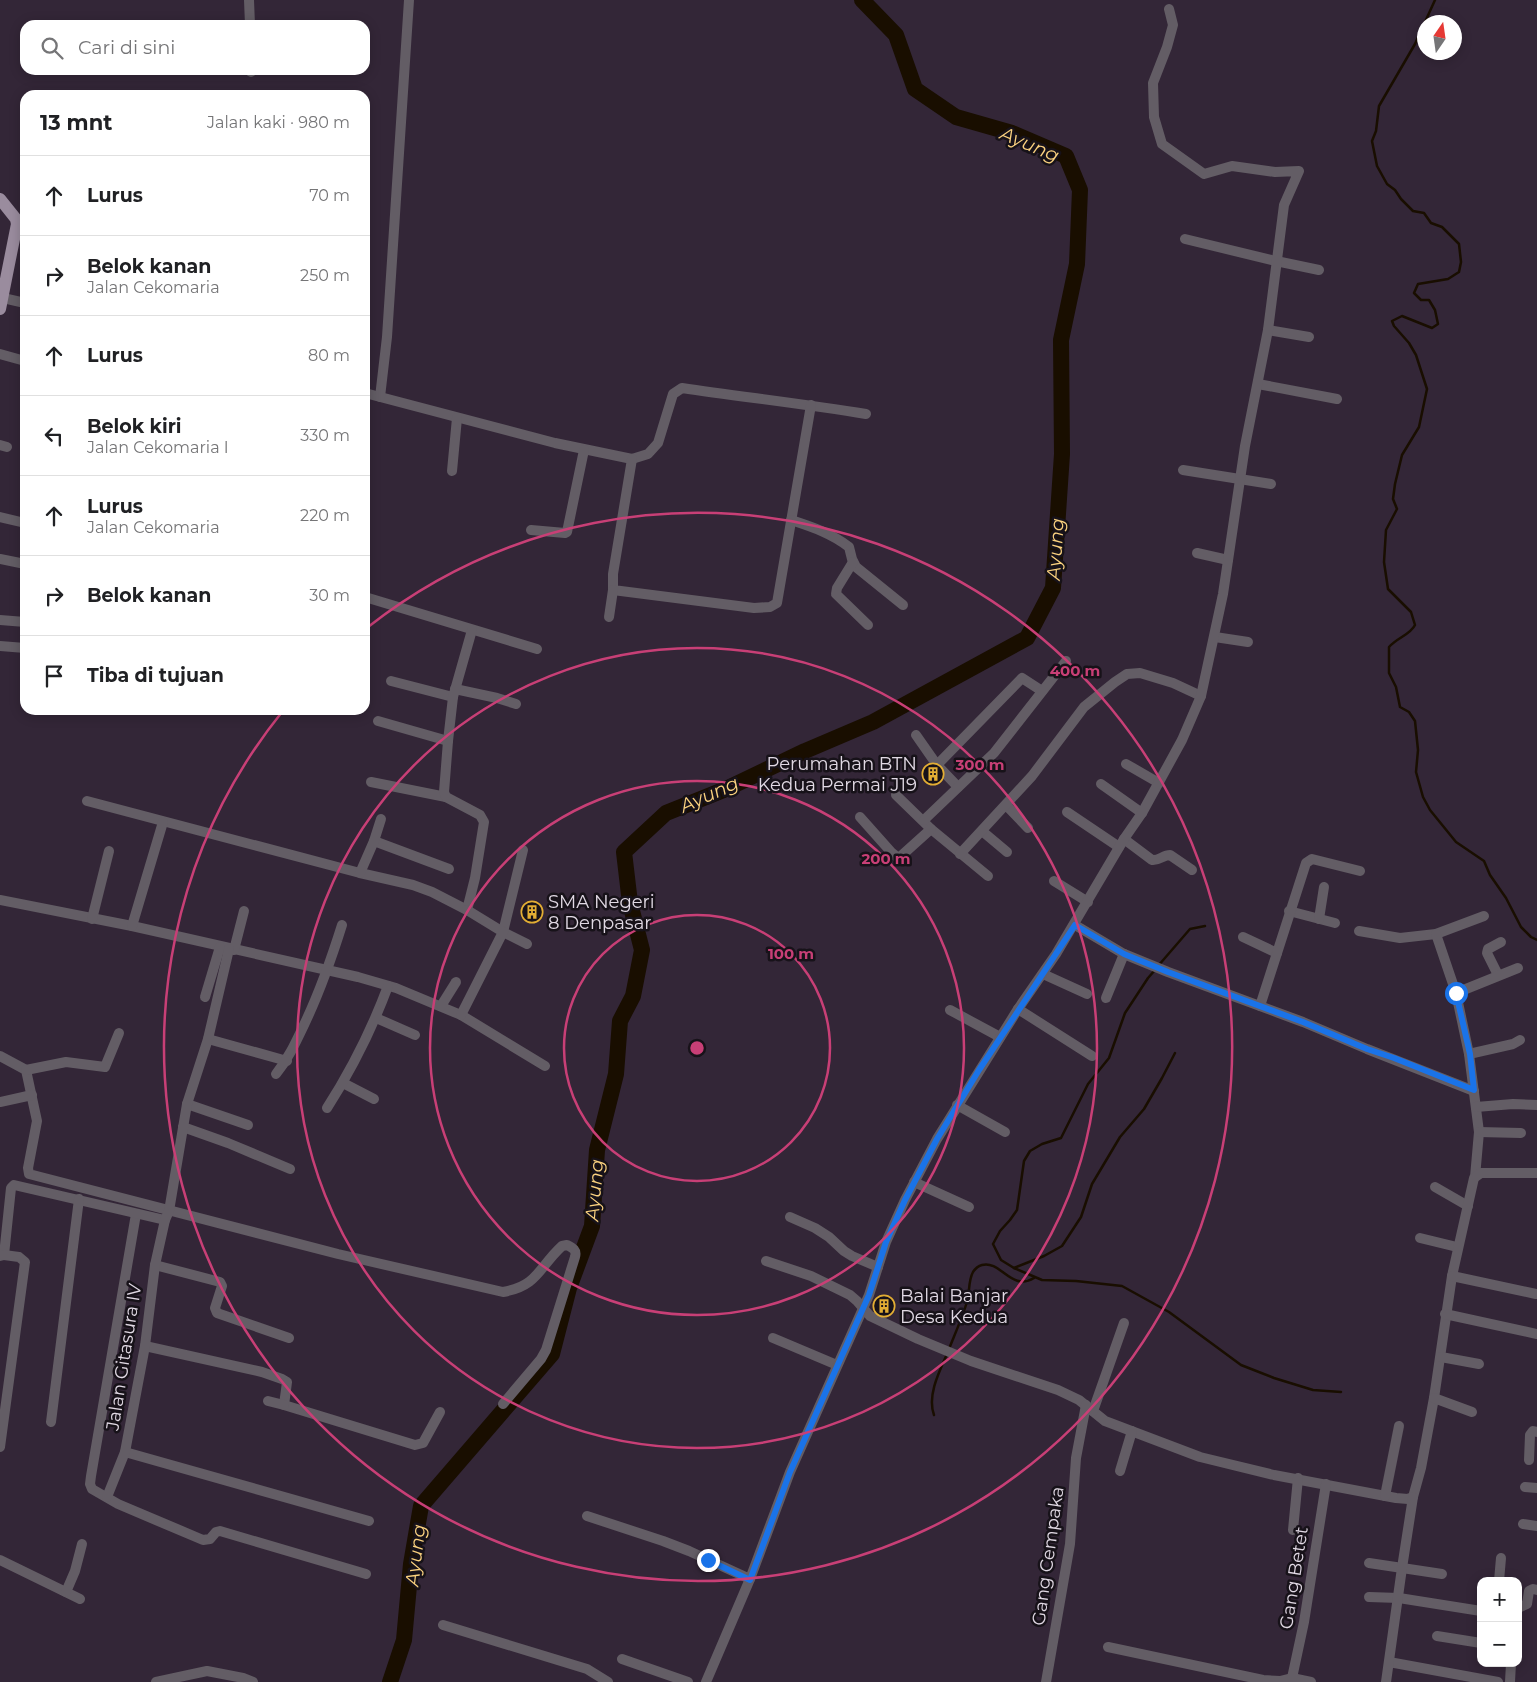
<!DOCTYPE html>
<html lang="id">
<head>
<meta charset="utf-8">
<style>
	:root { --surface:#fff; --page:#f2f2f2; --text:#202124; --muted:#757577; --line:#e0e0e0 }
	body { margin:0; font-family:Montserrat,sans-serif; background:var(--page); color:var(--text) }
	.controls { position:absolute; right:15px; bottom:15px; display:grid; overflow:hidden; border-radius:10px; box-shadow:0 2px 12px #0003 }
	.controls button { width:45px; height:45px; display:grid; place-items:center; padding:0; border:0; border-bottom:1px solid var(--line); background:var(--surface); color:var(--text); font:25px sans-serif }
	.compass { position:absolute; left:1417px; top:15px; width:45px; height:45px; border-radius:50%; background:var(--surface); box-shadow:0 2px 12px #0003; rotate:13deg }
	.stop { position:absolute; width:15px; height:15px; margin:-11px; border:4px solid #1a73e8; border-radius:50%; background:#fff }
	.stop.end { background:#1a73e8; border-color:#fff; box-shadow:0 1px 5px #0008 }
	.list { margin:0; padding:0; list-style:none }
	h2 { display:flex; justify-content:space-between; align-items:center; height:65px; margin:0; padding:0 20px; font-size:21px }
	h2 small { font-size:16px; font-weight:400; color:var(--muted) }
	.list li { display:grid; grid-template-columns:32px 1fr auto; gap:15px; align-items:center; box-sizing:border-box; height:80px; padding:0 20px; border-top:1px solid var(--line) }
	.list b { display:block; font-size:19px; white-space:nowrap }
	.list p { margin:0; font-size:16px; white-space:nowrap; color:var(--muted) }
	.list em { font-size:16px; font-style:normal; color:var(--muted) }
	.icon { flex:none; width:28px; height:28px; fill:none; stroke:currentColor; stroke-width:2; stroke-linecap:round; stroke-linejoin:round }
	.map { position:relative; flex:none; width:1537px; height:1682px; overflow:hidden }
	.search { position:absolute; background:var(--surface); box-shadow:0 2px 12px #0003; left:20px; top:20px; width:350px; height:55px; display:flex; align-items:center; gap:12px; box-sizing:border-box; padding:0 18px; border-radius:15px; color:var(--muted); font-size:19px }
	.panel { position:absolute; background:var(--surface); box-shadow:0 2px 12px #0003; left:20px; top:90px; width:350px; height:625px; border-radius:15px }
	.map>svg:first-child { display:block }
</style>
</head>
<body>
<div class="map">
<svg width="1537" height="1682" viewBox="0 0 1537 1682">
	<rect width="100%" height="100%" fill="#332637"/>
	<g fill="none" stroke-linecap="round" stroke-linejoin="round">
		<g stroke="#190e00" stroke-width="2.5">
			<polyline points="1425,22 1435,0"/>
			<path d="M1424 24 1415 44 1379 106 1376 131 1372 141 1377 166 1387 184 1395 190 1401 199 1413 211 1424 213 1431 223 1442 227 1459 244 1461 262 1459 272 1448 279 1418 284 1414 293 1421 300H1429L1435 310 1438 324 1432 328 1402 316 1392 321 1394 326 1409 343 1416 355 1427 389 1419 427 1402 455 1395 484 1393 499 1397 509 1386 530 1384 562 1388 589 1411 612 1415 625C1410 635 1398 637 1389 647V673L1396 687 1400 707 1409 712 1415 721 1418 750 1416 772 1423 797 1430 810 1456 842 1484 861 1490 875 1506 898 1521 927 1531 937 1537 940"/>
			<polyline points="1158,966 1190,929 1205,926"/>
			<polyline points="1155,970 1148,978 1125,1013 1109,1058 1088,1084 1061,1138 1042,1144 1030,1151 1024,1161 1017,1210 1010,1220 1000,1231 993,1244 1001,1260 1014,1268 1042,1280 1076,1281 1122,1286 1169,1312 1241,1365 1274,1378 1313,1390 1341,1392"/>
			<polyline points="1014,1268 1044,1256 1062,1246 1081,1217 1092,1184 1120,1137 1144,1109 1162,1078 1175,1053"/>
			<path d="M949 1349C955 1334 962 1318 967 1302 970 1292 968 1281 973 1272 975 1269 978 1266 982 1265 1001 1260 1011 1292 1034 1278"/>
			<path d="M934 1415C927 1396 939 1372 947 1354"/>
		</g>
		<polyline stroke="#190e00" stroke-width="16" points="390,1682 404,1640 411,1564 421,1506 552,1354 569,1288 592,1226 597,1150 616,1074 620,1021 633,996 642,950 630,903 624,852 666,813 726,789 805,751 873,722 1027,638 1053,588 1062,454 1061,340 1077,264 1080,190 1066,156 1012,133 956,117 915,89 896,35 862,0"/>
		<g stroke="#635d65" stroke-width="10">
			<polyline points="249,0 250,25"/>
			<polyline points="251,72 251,70"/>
			<polyline points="1185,239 1276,261 1319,270"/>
			<polyline points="3,298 25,303"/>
			<polyline points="1268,330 1309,337"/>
			<polyline points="0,354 25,361"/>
			<polyline points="1258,384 1337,399"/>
			<path d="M365 393 555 443 632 459 648 454 658 443 673 394 682 388C743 397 805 404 866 414"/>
			<polyline points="380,397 387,337 409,0"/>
			<polyline points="0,445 7,447"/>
			<polyline points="632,459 613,574 613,590 754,608 770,607 777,603 811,405"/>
			<polyline points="1183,470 1271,484"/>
			<polyline points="452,471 457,418"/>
			<polyline points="0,517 25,523"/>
			<path d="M791 520C812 527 831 533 849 547L852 559 856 567 903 605"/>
			<polyline points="531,530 565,533 567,532 584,450"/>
			<polyline points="1197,553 1228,560"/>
			<polyline points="0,559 25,564"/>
			<polyline points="853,562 837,588 836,594 868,625"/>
			<polyline points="365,597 537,649"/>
			<polyline points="609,617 613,590"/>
			<polyline points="0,620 25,622"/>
			<polyline points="1215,637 1248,642"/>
			<polyline points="0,646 25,648"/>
			<polyline points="391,681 453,697"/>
			<polyline points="455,689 497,698 516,704"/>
			<polyline points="378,721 448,741"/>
			<polyline points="916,735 937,765 958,787"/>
			<polyline points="1126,764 1159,783"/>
			<polyline points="937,765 1022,678 1042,691"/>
			<polyline points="371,782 446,797"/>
			<polyline points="1101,784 1142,813"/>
			<polyline points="896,795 931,829 988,876"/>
			<polyline points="87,801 360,873 413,885 432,892 467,910 475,878 484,822 480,815 446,797 444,792 448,741 453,697 472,630"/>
			<polyline points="1006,805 1028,828"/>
			<polyline points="1067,812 1119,847"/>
			<polyline points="860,817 892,853 897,857 901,856 931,829"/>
			<polyline points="924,820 994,753 1066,661"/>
			<polyline points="982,831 1007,852"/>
			<path d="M1124 839 1152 860C1159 861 1163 855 1170 855L1192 870"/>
			<polyline points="374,841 449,869"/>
			<polyline points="523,850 503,932 527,944"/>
			<polyline points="960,854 1032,776 1084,707 1115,682 1127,674 1140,673 1173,683 1201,696"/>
			<polyline points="360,873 374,841 381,819"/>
			<polyline points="1054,881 1088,902"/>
			<polyline points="0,900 132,926 358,977 396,988 461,1015 545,1066"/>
			<polyline points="1289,911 1335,923"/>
			<polyline points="92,919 109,851"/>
			<polyline points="1319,919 1324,887"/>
			<polyline points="1075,925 1124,954 1168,972 1303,1022 1367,1049 1474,1091"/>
			<polyline points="132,926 163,822"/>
			<polyline points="1359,931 1400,938 1436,934 1484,916"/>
			<polyline points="1436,934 1456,993 1469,1054 1479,1132 1475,1177"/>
			<polyline points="1243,937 1277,953"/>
			<polyline points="234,950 244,911"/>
			<polyline points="1043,974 1087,994"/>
			<polyline points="1498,975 1487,953 1488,949 1501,942"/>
			<polyline points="1456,993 1518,968"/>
			<polyline points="205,997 220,947"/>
			<polyline points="1106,998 1124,954"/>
			<polyline points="441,1006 456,982"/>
			<polyline points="1260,1006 1306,863 1312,859 1360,871"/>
			<polyline points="1018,1009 1092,1056"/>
			<polyline points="950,1010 1000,1037"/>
			<polyline points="461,1015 503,932 467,910"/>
			<polyline points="376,1018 415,1035"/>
			<polyline points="208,1039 287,1061"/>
			<polyline points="1469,1054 1513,1044 1520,1040"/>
			<path d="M0 1056 26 1070 37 1121 28 1168 29 1174 338 1254 503 1292C538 1286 539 1267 562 1246L567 1245C573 1248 577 1250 575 1257L546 1350 541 1359 503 1404"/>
			<polyline points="26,1070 66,1062 105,1067 119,1033"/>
			<path d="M276 1074C288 1059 295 1044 303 1027 319 994 331 960 342 925"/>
			<polyline points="343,1083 374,1099"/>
			<polyline points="0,1102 32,1095"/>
			<polyline points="187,1104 248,1125"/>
			<polyline points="957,1105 1005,1132"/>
			<polyline points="1476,1107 1513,1104 1537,1105"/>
			<path d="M327 1108C352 1069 372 1029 388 986"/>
			<polyline points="183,1127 228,1143 290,1169"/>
			<polyline points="1479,1132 1521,1133"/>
			<polyline points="914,1182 969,1207"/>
			<polyline points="1435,1187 1468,1206"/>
			<polyline points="136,1214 91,1476 90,1484 92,1489 118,1504 203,1540 210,1539 216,1532 220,1531 366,1574"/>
			<polyline points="790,1217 815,1228 829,1237 844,1251 852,1256 878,1267"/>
			<polyline points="1420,1238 1457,1247"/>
			<polyline points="0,1256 4,1255 11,1188 14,1185 165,1220"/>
			<polyline points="766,1261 811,1276 850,1295 857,1301 870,1316 918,1339 971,1361 1058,1390 1079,1400 1105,1421 1200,1457 1274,1475 1396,1498 1408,1499 1413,1497 1421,1468 1434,1398 1452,1276 1474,1178 1481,1173 1537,1173"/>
			<polyline points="155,1265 220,1282 222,1286 215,1308 217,1313 289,1338"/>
			<polyline points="1452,1276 1536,1294"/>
			<polyline points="1445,1314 1537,1334"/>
			<polyline points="773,1338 837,1365"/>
			<polyline points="145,1346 262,1372 282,1379 287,1382 284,1405 415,1445 423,1443 440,1412"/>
			<polyline points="1441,1357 1479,1364"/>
			<polyline points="1434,1398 1472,1412"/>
			<polyline points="268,1401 284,1405"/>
			<polyline points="1093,1411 1124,1323"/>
			<polyline points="51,1422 79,1199"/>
			<polyline points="0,1447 25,1262 19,1257 4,1255"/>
			<polyline points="125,1452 369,1521"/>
			<polyline points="1529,1460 1530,1435 1533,1431 1537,1432"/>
			<polyline points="1120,1471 1132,1431"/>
			<polyline points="1525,1487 1537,1488"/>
			<polyline points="1385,1496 1399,1426"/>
			<polyline points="107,1497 125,1452 145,1346 155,1265 165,1220 169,1211 187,1104 208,1039 229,949"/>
			<polyline points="587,1516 663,1541 689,1551 750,1579"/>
			<polyline points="1523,1524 1537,1526"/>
			<polyline points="1293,1530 1298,1478"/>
			<polyline points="0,1560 80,1599"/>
			<polyline points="1369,1563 1442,1574"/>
			<polyline points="1499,1581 1501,1558"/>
			<polyline points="66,1592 75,1571 82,1544"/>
			<polyline points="1369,1597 1399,1598 1481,1611"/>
			<polyline points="1518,1608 1527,1604 1529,1591 1533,1589 1537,1590"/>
			<polyline points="443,1625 587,1669 608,1682"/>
			<polyline points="1437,1636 1481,1643"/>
			<polyline points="1108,1647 1263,1680 1280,1681 1292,1678 1311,1682"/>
			<polyline points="622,1659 688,1682"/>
			<polyline points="1389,1662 1498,1682"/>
			<polyline points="1292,1678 1304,1622 1326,1484"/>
			<polyline points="156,1682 207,1671 243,1678 253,1682"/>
			<polyline points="706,1682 750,1579 790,1472 869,1295 886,1242 905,1200 937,1139 1018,1009 1056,954 1124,839 1142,813 1182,740 1201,696 1223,594 1245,446 1268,330 1284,205 1299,171 1275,172 1232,166 1204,174 1162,144 1154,117 1153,83 1167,47 1173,25 1169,9"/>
			<polyline points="1046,1682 1070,1544 1076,1458 1086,1405"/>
			<polyline points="1386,1682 1402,1568 1413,1497"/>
			<polyline points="1510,1682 1511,1663"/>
		</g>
		<polyline stroke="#9a8c9e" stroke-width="12" points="0,199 16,219 17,224 0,309"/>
	</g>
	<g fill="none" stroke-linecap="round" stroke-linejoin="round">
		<polyline stroke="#1a73e8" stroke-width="6" points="708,1560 750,1580 790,1472 869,1295 886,1242 905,1200 937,1139 979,1070 1075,925 1124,954 1168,972 1303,1022 1367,1049 1394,1058 1474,1090 1470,1054 1456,993"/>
	</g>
	<g fill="none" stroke="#c83f76" stroke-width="2.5">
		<circle cx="697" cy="1048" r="133"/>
		<circle cx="697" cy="1048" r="267"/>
		<circle cx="697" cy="1048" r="400"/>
		<path d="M368 627A534 534 0 1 1 282 712"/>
	</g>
	<defs>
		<g id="building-ring" transform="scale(1.125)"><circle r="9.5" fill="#171219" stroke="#e3ae34" stroke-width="1.5"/><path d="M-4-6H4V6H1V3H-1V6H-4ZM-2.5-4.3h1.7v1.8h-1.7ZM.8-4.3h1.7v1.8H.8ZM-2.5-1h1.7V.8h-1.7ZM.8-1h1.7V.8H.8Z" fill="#e3ae34"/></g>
	</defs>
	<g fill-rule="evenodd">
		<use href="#building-ring" x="933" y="774"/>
		<use href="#building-ring" x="532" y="912"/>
		<use href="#building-ring" x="884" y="1306"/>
	</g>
	<g text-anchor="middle" stroke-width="5" stroke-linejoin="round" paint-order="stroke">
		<g font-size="18" fill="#e1d9e4" stroke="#171219" text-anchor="start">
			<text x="917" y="770" text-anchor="end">Perumahan BTN<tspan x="917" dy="21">Kedua Permai J19</tspan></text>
			<text x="548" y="908">SMA Negeri<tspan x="548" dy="21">8 Denpasar</tspan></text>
			<text x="900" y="1302">Balai Banjar<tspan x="900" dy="21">Desa Kedua</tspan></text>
		</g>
		<g font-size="18" fill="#e1d9e4" stroke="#171219">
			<text transform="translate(124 1357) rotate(-81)" y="6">Jalan Gitasura IV</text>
			<text transform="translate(1048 1556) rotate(-82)" y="6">Gang Cempaka</text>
			<text transform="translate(1294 1578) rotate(-81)" y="6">Gang Betet</text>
		</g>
		<g font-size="19" font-style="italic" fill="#fbd27f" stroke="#171219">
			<text transform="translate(1030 144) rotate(23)" y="7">Ayung</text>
			<text transform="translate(1055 549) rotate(-86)" y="7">Ayung</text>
			<text transform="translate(709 794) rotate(-24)" y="7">Ayung</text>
			<text transform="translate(594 1190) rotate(-85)" y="7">Ayung</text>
			<text transform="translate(415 1555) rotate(-83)" y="7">Ayung</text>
		</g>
	</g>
	<circle cx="697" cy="1048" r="8" fill="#c83f76" stroke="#171219" stroke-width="2.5"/>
	<g font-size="15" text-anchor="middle" font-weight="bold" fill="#c83f76" stroke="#171219" stroke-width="5" stroke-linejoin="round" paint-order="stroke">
		<text x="1075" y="676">400 m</text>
		<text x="980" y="770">300 m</text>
		<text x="886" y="864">200 m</text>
		<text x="791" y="959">100 m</text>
	</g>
</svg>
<div class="controls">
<button>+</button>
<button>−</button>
</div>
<svg class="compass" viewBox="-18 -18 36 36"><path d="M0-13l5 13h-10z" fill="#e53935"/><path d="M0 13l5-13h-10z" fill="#757577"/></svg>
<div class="stop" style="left:1456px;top:993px"></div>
<div class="stop end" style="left:708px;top:1560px"></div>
<div class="search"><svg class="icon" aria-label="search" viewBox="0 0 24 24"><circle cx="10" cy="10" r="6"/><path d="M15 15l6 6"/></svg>Cari di sini</div>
<section class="panel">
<h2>13 mnt<small>Jalan kaki · 980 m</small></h2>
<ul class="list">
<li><svg class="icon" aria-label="ahead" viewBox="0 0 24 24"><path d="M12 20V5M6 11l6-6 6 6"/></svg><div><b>Lurus</b></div><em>70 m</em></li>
<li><svg class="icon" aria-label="right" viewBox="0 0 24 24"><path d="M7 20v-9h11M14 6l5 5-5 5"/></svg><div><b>Belok kanan</b><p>Jalan Cekomaria</p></div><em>250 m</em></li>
<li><svg class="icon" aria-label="ahead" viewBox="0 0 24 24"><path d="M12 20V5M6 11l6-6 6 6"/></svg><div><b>Lurus</b></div><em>80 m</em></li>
<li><svg class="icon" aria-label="left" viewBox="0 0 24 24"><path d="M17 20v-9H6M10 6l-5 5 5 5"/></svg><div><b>Belok kiri</b><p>Jalan Cekomaria I</p></div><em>330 m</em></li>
<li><svg class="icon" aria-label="ahead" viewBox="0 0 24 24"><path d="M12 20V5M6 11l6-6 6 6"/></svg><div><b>Lurus</b><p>Jalan Cekomaria</p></div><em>220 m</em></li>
<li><svg class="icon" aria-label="right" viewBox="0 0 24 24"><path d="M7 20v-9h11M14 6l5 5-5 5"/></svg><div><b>Belok kanan</b></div><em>30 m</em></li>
<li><svg class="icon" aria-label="arrive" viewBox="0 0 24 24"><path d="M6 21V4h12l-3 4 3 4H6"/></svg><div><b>Tiba di tujuan</b></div></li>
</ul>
</section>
</div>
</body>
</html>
